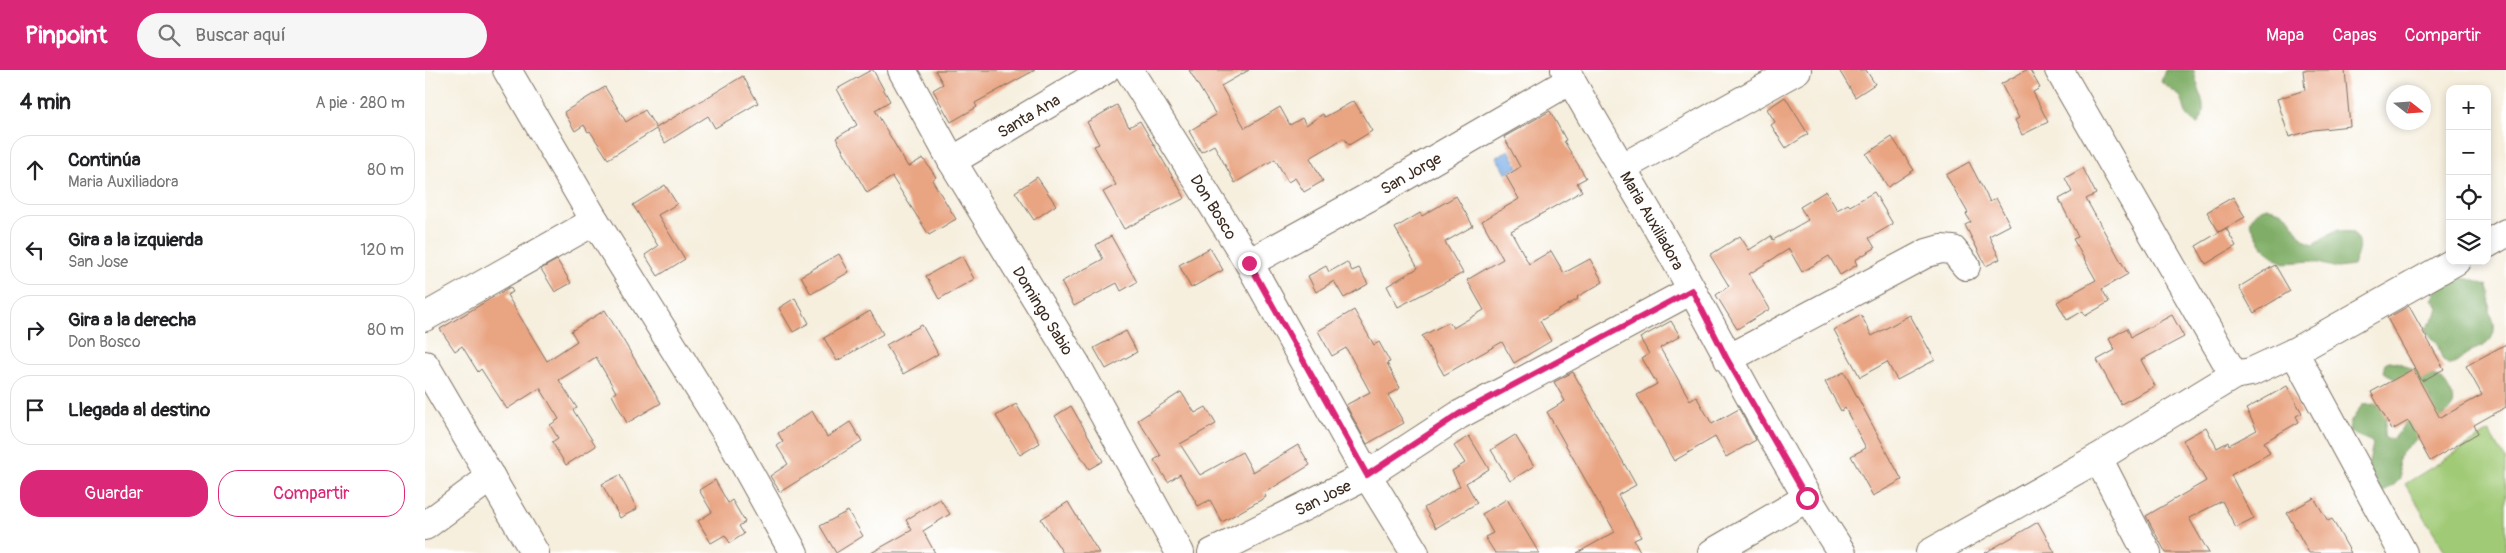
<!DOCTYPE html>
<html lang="es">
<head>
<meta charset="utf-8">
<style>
	:root { --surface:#fff; --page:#f6f6f6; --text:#202124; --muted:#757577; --line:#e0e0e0; --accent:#db2777 }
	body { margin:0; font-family:Pangolin,sans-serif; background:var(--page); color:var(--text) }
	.controls { position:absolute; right:15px; top:15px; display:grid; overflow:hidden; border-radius:10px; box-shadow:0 2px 8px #0003 }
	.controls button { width:45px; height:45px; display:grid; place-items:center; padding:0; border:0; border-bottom:1px solid var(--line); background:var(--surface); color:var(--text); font:25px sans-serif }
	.compass { position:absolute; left:1961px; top:15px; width:45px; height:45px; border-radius:50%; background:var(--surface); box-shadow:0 2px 8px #0003; rotate:107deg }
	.stop { position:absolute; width:15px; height:15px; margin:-11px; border:4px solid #db2777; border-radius:50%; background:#fff }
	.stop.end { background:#db2777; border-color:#fff; box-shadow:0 1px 5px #0008 }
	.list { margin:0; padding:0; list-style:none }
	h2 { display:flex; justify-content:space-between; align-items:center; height:65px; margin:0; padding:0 20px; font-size:21px }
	h2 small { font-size:16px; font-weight:400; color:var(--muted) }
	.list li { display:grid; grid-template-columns:32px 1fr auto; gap:15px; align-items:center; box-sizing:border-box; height:70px; margin:0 10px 10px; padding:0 10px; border:1px solid var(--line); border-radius:20px }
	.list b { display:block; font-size:19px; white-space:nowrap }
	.list p { margin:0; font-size:16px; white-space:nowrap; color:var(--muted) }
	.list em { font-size:16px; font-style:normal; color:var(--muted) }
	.actions { display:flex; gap:10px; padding:15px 20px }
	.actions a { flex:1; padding:11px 0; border:1px solid var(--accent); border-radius:20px; text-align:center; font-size:18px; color:var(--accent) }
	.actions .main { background:var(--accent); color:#fff }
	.icon { flex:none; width:28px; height:28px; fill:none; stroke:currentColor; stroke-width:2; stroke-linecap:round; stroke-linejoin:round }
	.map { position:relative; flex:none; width:2081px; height:483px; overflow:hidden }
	header { display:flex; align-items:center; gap:30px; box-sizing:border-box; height:70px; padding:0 25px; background:var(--accent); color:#fff }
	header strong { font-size:24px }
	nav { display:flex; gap:28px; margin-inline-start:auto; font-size:18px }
	.search { width:350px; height:45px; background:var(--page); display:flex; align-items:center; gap:12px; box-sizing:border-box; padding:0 18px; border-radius:28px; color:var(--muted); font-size:19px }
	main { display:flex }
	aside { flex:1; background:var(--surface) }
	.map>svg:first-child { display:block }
</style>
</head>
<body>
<header>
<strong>Pinpoint</strong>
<div class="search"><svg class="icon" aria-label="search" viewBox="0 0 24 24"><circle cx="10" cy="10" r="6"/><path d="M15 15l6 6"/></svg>Buscar aquí</div>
<nav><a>Mapa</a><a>Capas</a><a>Compartir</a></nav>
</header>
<main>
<aside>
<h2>4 min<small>A pie · 280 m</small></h2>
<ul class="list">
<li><svg class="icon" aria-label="ahead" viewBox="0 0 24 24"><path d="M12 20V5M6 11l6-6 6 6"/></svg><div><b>Continúa</b><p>Maria Auxiliadora</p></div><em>80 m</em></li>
<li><svg class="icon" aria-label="left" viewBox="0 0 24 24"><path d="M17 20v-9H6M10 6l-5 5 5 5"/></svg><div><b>Gira a la izquierda</b><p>San Jose</p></div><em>120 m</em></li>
<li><svg class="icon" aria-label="right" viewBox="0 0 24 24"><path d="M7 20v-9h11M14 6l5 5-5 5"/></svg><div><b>Gira a la derecha</b><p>Don Bosco</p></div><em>80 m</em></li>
<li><svg class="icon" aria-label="arrive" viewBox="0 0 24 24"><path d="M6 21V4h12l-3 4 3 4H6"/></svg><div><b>Llegada al destino</b></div></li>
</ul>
<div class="actions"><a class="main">Guardar</a><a>Compartir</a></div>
</aside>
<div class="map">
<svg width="2081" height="483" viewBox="0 0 2081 483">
	<rect width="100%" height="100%" fill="#fff"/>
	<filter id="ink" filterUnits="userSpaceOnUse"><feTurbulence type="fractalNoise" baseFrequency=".02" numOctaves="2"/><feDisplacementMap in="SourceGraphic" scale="10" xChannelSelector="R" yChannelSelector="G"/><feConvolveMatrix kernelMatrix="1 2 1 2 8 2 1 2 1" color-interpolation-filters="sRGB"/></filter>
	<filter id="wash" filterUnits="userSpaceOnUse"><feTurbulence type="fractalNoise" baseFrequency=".0096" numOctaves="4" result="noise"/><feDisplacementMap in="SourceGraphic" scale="20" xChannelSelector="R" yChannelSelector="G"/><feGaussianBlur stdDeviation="1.12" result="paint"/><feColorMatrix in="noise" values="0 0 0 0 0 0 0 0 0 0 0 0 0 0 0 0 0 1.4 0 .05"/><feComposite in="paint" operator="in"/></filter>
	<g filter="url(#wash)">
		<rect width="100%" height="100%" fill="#f6efde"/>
		<polygon fill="#a0ca76" stroke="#6e7a4a" points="2064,362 2081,390 2081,483 2021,483 1980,414"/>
		<g fill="#80ae67" stroke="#5e6c42">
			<path d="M1740 0H1769C1771 18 1786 39 1773 54 1759 48 1761 40 1756 27L1736 12Z"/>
			<path d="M1842 137C1846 139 1854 140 1858 142 1872 152 1870 170 1889 174L1911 160 1927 162C1938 173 1933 182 1928 196L1912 198 1886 191 1859 193 1851 189 1838 177 1825 153C1828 143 1832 140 1842 137Z"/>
			<path d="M2035 208 2044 209 2062 215 2065 223 2064 242C2071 251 2072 266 2061 274 2056 278 2048 279 2043 283 2035 288 2034 294 2024 295L2017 289 2012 273 2000 260 2011 245 2013 237 2007 230C2013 217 2020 211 2035 208Z"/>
			<path d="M1964 291C1979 292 1990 303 2003 305 2014 307 2019 310 2024 320 2027 324 2030 329 2028 335 2024 345 1984 372 1975 386 1970 393 1976 401 1975 409L1968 416 1956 422 1943 397 1948 374 1945 371 1924 362 1925 353 1937 335 1951 334 1959 338 1961 346 1959 367C1972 376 1977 353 1984 347 1991 342 1998 338 2005 333L2006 329 2000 323 1958 302 1960 293Z"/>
		</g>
		<polygon fill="#7bade7" stroke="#5b6c82" points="1084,80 1093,97 1081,103 1071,87"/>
		<g id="blocks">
			<g fill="#e9a482">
				<polygon points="446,0 448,0 465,31 450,40 483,97 498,88 511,107 507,110 531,149 504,165 467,107 442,123 411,68 432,55 412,19"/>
				<polygon points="510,0 610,0 550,33 552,37 526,52 508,20 518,14"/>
				<polygon points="764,0 824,0 796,16 820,58 855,37 865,55 877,48 881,55 898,44 900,47 929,31 947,61 924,75 919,68 885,88 898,111 879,122 870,108 863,112 850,89 810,113 789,75 776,82 764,61 791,45"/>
				<polygon points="1414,0 1441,0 1450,14 1430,27"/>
				<polygon points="1601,0 1605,0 1615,18 1608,22 1623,52 1597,65 1590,50 1594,48 1576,14"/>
				<polygon points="1878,0 1920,0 1925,56 1888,60 1864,67 1852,29 1880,20"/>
				<polygon points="318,6 333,33 290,58 283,46 240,73 231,59 183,89 165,61 163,62 159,55 150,61 139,42 180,17 201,52 220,40 231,58"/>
				<polygon points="1360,27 1383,64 1361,78 1346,55 1350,52 1342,39"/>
				<polygon points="692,35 704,57 715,51 760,128 699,159 678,122 691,115 669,76 674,74 662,52"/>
				<polygon points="1125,41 1141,70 1139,71 1161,108 1152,113 1157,121 1086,161 1104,194 1126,181 1139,203 1165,189 1178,212 1152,227 1153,229 1115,251 1126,271 1089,293 1077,272 1019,305 997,266 1024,252 1028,258 1059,240 1042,210 1078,189 1057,151 1094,129 1081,106 1095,97 1079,67"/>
				<polygon points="1467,67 1489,100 1463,117 1441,84"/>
				<polygon points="1544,92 1565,132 1571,128 1585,155 1564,166 1575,189 1561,196 1540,155 1546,152 1541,144 1543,143 1521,105"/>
				<polygon points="1658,98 1671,124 1661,129 1703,204 1677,219 1684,232 1660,246 1658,241 1642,250 1632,232 1671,210 1648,169 1653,167 1634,129 1647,122 1640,108"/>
				<polygon points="612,107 631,135 609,150 590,122"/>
				<polygon points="240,115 252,134 233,145 260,189 233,206 220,185 233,176 208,135"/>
				<polygon points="1401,121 1412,140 1423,134 1425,136 1449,122 1468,154 1444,168 1450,178 1430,190 1432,195 1415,205 1404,186 1377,202 1364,179 1324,204 1345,239 1312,259 1291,225 1304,216 1285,185 1315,166 1324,180 1346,166 1348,170 1383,150 1375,137"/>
				<polygon points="1031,126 1048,156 1020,172 1038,203 973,237 962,216 993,198 970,158 995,143 997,146"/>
				<polygon points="1808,127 1820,147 1794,162 1782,142"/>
				<polygon points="1801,158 1811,176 1781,194 1771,176"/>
				<polygon points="686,166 712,212 696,221 692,213 649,236 636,212 678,189 671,175"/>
				<polygon points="785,178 798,200 766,218 754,195"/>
				<polygon points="414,184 424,202 386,224 376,206"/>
				<polygon points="537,186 549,209 514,229 501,206"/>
				<polygon points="132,190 146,213 130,222 116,199"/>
				<polygon points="922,192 927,201 934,198 943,214 919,228 909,211 891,222 883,206 901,196 904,202"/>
				<polygon points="1850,195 1865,221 1829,243 1814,217"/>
				<polygon points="85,217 88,222 82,225 122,291 152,271 146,261 180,240 236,333 202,353 187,325 191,322 171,287 134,310 152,338 148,340 171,376 141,395 127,372 133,368 125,355 134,349 115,318 82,339 56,299 53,302 37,276 30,281 15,259"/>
				<polygon points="370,228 384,253 368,262 354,238"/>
				<polygon points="1984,236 2019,299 1997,311 1962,248"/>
				<polygon points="929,240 949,275 954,272 965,292 962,293 975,318 963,325 979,353 942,374 921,335 945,322 921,278 907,286 893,261"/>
				<polygon points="445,241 458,264 412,291 399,268"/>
				<polygon points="1436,245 1447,266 1485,245 1510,290 1472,310 1462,292 1435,307 1409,260"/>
				<polygon points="1747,245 1759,267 1716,290 1730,316 1696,334 1672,290 1690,280 1684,269 1702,258 1706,267"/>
				<polygon points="1246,251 1255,266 1235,278 1265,330 1271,326 1287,354 1314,339 1331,370 1301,387 1290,367 1249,391 1212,325 1232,314 1217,288 1224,284 1215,268"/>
				<polygon points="497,255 513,284 478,304 461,275"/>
				<polygon points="701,261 712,282 681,299 669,278"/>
				<polygon points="2081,274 2081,337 2049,355 2053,363 2005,391 1983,351 1967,360 1946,322 1988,299 2015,348 2057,325 2041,296"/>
				<polygon points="1148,302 1211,415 1193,425 1216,467 1209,470 1216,483 1152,483 1190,462 1122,342 1140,331 1129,312"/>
				<polygon points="1419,302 1477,410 1448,426 1426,386 1441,378 1420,338 1416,341 1400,312"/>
				<polygon points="1862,316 1877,343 1871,346 1874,352 1839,372 1845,383 1806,405 1829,449 1811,458 1797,431 1764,448 1784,483 1741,483 1721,446 1781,411 1758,370 1781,357 1792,378 1803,372 1804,375 1832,360 1821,339"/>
				<polygon points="756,322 770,343 781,337 791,354 755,374 775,405 817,382 828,402 873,375 885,395 839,423 841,427 797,452 785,430 773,436 755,404 743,412 729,390 736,386 713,350"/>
				<polygon points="591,334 615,373 595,385 571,346"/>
				<polygon points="646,336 678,391 664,399 630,346"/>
				<polygon points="387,341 402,367 425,352 437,371 355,422 345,406 363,394 352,376 358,372 353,363"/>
				<polygon points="1090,365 1109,396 1085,411 1066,380"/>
				<polygon points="1044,366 1064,399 1041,413 1052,433 1011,458 999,438 1035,416 1027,401 1040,393 1029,376"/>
				<polygon points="195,405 212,439 195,448 177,414"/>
				<polygon points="290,410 303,433 307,430 320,452 314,456 319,464 305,473 300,465 286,473 273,451 287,442 274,420"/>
				<polygon points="1889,428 1903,451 1907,449 1926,483 1884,483 1862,443"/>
				<polygon points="515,429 525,444 498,461 510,483 446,483 487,460 481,450"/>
				<polygon points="1082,429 1093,448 1114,483 1070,483 1060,467 1068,463 1057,444"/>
				<polygon points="643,432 674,483 638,483 616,449"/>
				<polygon points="423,441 438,466 411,483 395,456"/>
				<polygon points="1613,452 1630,483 1560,483"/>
			</g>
		</g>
	</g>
	<g filter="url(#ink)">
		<use href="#blocks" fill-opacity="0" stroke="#7c6f61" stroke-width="1"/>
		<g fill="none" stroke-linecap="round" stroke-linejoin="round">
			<g stroke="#7c6f61" stroke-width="30">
				<g id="minor">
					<polyline points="82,0 170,151 306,370 369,483"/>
					<path id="s1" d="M477 0 527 91 651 294 755 483"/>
					<path id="s2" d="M704 0 824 193 942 405 990 483"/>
					<path id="s3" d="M1140 0C1181 74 1227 145 1267 220 1315 309 1362 398 1417 483"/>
					<polyline points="1634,0 1809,305"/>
					<path id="s4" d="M527 91 680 0"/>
					<polyline points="1198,97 1372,0"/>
					<polyline points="2062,174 2081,163"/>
					<path id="s5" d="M824 193 953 122 1146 10"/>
					<polyline points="0,247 170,151"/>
					<polyline points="1869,282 1978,483"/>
					<polyline points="1303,289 1502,183 1516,179 1528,180 1541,196"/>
					<polyline points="0,295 110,483"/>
					<polyline points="1673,388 1722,483"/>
					<polyline points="0,456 66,407"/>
					<path id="s6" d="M787 483 942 405 1034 345 1267 220"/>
					<polyline points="1287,483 1382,428"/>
					<polyline points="1505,483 1673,388 1809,305 1826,302 1869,282 2031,191"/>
				</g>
			</g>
			<use href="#minor" stroke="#fff" stroke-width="28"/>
		</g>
	</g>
	<g fill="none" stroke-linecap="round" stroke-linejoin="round" filter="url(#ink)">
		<polyline stroke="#db2777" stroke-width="6" points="824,193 942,405 1034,344 1267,220 1302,289 1382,428"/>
	</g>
	<g text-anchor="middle" stroke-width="4" stroke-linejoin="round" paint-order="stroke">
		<g font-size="16" fill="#3b2a1e" stroke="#fff">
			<text dy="6" stroke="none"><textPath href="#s4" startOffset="89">Santa Ana</textPath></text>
			<text dy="6" stroke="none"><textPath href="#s5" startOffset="185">San Jorge</textPath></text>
			<text dy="6" stroke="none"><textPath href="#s2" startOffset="161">Don Bosco</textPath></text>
			<text dy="6" stroke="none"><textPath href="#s3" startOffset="174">Maria Auxiliadora</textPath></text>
			<text dy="6" stroke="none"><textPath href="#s1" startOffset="279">Domingo Sabio</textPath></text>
			<text dy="6" stroke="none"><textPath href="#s6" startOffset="124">San Jose</textPath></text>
		</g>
	</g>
</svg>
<div class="controls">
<button>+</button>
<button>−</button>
<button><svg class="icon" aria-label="locate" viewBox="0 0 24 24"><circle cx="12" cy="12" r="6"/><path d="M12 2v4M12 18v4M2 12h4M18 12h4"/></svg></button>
<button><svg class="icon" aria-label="layers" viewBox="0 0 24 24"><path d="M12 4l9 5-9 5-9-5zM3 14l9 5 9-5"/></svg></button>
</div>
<svg class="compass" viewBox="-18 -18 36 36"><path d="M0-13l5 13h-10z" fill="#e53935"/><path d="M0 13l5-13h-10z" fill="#757577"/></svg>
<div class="stop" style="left:1382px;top:428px"></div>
<div class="stop end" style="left:824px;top:193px"></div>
</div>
</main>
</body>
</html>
